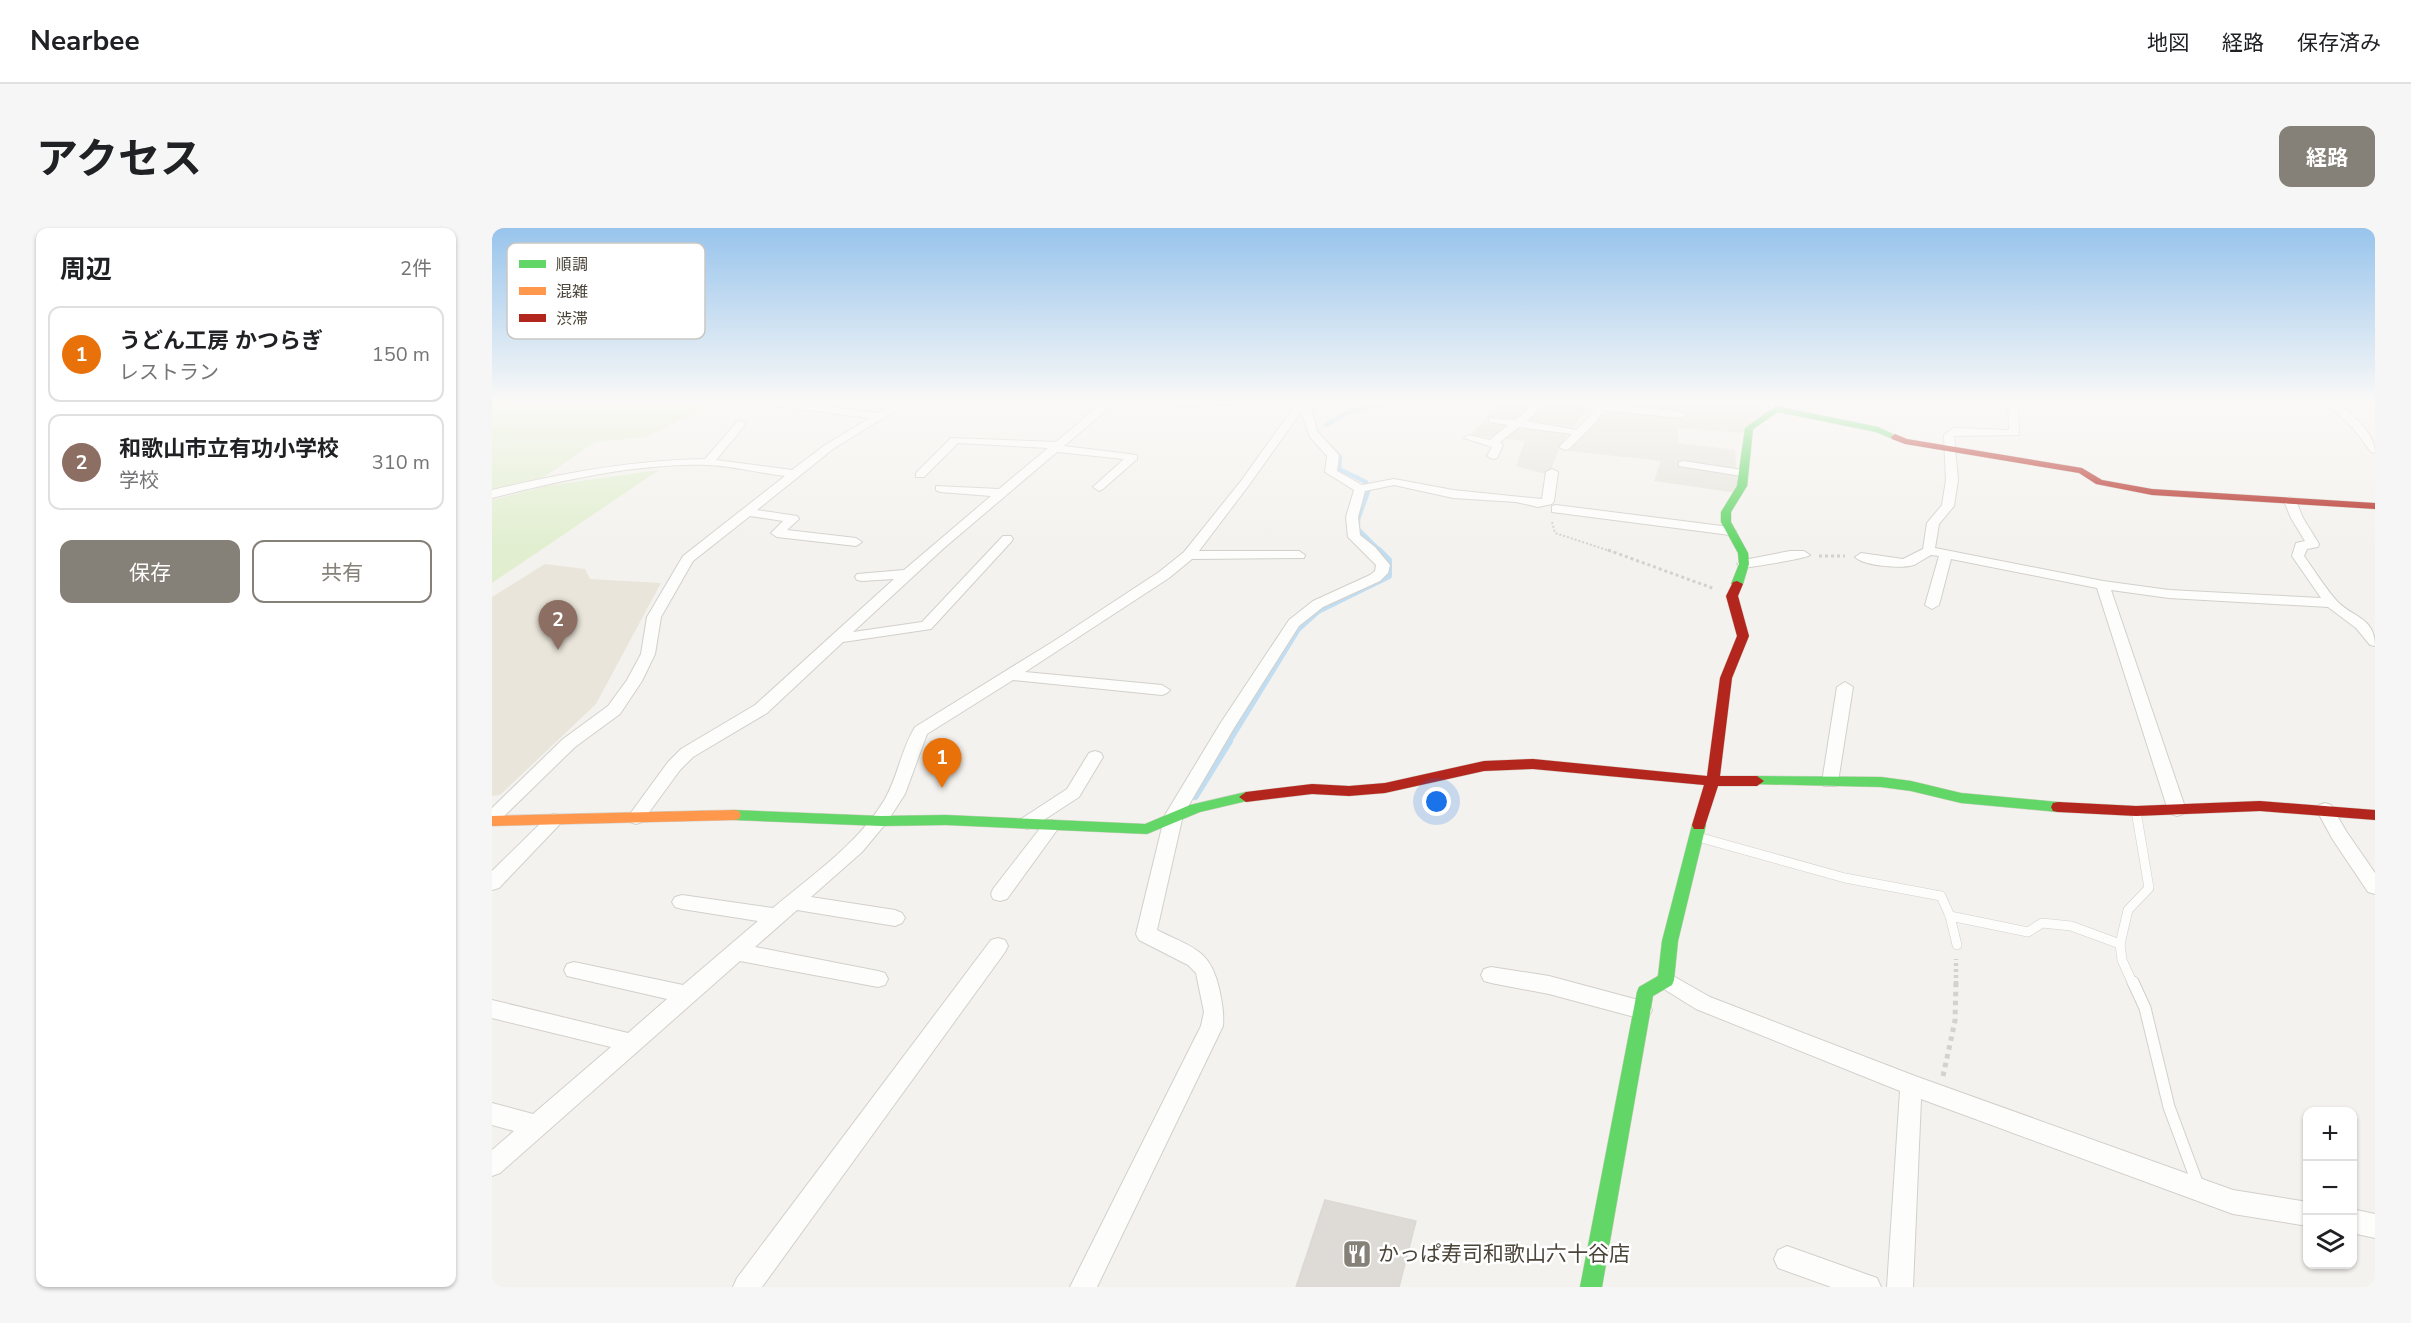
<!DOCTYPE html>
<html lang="ja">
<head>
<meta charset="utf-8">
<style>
	:root { --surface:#fff; --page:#f6f6f6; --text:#202124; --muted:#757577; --line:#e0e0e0; --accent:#868178 }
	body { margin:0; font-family:"Nunito Sans","Noto Sans JP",sans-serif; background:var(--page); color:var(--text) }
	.controls { position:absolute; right:18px; bottom:18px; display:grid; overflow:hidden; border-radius:12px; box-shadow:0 2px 4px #0004 }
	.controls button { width:54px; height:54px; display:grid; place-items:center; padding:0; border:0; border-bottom:2px solid var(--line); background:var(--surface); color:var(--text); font:30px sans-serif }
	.you { position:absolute; left:945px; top:574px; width:21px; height:21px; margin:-15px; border:4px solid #fff; border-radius:50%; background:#1a73e8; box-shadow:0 0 0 9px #1a73e833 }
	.badge { display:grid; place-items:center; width:39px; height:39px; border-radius:50%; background:var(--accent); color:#fff; font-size:20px; font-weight:700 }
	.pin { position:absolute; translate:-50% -50px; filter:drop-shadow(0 2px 3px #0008) }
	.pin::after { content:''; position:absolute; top:32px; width:21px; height:18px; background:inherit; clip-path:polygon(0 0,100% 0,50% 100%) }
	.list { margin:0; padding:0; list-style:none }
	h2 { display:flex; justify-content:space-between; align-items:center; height:78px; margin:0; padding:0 24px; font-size:26px }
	h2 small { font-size:20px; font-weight:400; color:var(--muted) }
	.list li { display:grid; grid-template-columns:39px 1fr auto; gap:18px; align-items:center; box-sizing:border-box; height:96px; margin:0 12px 12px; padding:0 12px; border:2px solid var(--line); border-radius:12px }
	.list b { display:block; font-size:22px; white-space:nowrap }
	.list p { margin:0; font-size:20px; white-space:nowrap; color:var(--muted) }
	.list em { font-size:20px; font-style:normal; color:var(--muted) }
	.actions { display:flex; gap:12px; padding:18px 24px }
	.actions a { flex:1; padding:14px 0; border:2px solid var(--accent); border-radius:12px; text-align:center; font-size:21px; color:var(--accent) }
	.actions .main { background:var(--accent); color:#fff }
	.icon { flex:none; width:33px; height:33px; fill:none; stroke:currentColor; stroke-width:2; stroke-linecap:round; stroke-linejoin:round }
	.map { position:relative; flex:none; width:1883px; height:1059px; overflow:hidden; border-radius:12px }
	header { display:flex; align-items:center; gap:36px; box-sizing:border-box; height:84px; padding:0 30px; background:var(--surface); border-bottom:2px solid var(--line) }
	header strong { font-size:28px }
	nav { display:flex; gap:33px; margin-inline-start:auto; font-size:21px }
	.intro { display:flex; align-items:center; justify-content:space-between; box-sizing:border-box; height:144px; padding:0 36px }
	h1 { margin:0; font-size:42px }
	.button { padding:15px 27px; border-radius:12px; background:var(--accent); color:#fff; font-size:21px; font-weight:700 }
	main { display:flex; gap:36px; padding:0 36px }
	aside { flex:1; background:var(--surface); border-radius:12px; box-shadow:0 2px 4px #0004 }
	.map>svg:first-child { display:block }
</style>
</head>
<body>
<header>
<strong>Nearbee</strong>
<nav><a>地図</a><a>経路</a><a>保存済み</a></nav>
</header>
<div class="intro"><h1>アクセス</h1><a class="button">経路</a></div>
<main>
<aside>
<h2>周辺<small>2件</small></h2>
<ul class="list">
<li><span class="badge" style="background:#e8710a">1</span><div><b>うどん工房 かつらぎ</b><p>レストラン</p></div><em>150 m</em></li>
<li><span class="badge" style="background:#8d6e63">2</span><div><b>和歌山市立有功小学校</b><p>学校</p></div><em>310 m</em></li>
</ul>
<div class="actions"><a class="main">保存</a><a>共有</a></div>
</aside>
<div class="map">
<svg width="1883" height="1059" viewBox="0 0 1883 1059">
	<rect width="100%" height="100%" fill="#f4f2ee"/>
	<g fill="#e7e4dc">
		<polygon points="1009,172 1101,172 1069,216 1057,247 1024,238 1033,213 979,207"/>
		<polygon points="1117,172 1269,172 1271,182 1250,205 1186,200 1186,215 1243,222 1246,265 1162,253 1169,233 1076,223 1104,193"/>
	</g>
	<polygon fill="#eae5da" points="53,336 93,341 98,351 169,355 104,476 8,567 0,568 0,369"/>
	<g fill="#e1eecf">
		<polygon points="0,172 221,172 225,174 154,209 103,214 52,249 0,261"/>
		<polygon points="167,242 0,355 0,272 54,258"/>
	</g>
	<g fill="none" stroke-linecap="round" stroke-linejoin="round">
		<g stroke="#c0ddf1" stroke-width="4.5">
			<polyline points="834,197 854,185 904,172"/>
			<polyline points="835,216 848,229 847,241 874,254"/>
			<polyline points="877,261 866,291 866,301 889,324"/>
		</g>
		<polyline stroke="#c0ddf1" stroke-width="6" points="736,515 806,401 826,383 897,348 897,332 887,322"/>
		<polyline stroke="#c0ddf1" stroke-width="8" points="703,568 737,513"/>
	</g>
	<polygon fill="#dedbd6" stroke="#dcd9d4" stroke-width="1.5" points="833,972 924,993 907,1059 804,1059"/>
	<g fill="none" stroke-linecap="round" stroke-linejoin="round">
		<g stroke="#d2d0cb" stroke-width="10">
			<g id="lane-far1">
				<polyline points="1206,609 1353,650 1449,668 1458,688 1536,704 1550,695 1579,698 1628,716"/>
				<polyline points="1458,688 1465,717"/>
				<polyline points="1641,756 1630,732 1628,716 1636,682 1657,660 1644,583"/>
			</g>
		</g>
		<g stroke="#d2d0cb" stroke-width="13">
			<polyline id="lane" points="1641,754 1653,780 1677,879 1706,957"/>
		</g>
		<g stroke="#d2d0cb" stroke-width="2">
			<g id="street">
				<path d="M264 172H281L386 185 409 172H420L341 221 265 282 305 288 307 291 295 302 364 310 370 314 364 318 285 309 279 305 291 293 258 288 201 333 169 389 163 426 150 453 128 486 83 519 6 594 0 596V580L71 511 116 478 135 452 149 426 155 389 191 328 293 248C267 245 241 238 215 237 146 235 67 253 0 270V262C70 245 141 232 213 231L245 194 249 193 254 196 224 232 300 242 333 217 378 190 268 176 264 175Z"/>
				<polygon points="481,172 492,172 483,178 478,175"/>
				<polygon points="618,172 630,172 617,180 572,218 645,227 645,231 611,261 607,263 601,259 632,231 565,224 452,320 361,404 430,394 511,308 519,308 521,311 519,314 439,401 351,414 275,485 201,529 188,542 150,594 144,596 138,594 135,590 138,586 176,534 189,521 263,477 402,351 370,353 365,352 363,349 365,346 412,342 499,268 448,264 444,262 444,258 507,261 556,220 466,215 432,249 424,249 424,245 459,210 564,214 609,176"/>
				<polygon points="667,172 787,172 782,175 689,178"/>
				<path d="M807 172H818L825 203 847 227 845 243 870 257 902 251 961 262 1050 271 1054 244 1060 241 1066 244 1062 273 1060 276 1046 279 1024 274 961 270 902 257 873 263 866 289 868 307 883 319 898 337 896 345 888 353 831 379 807 398 742 500 691 587 665 702C698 719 718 720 727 760 730 774 732 784 731 798L605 1059H578L709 798 712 784 704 745 696 737 647 712 644 706 673 587 728 496 797 392 821 373 878 347 883 343 884 337 856 309 854 289 862 262 833 244 835 228 818 209 809 184 757 257 707 323H807L813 327 812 330 700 331 677 350 533 444 670 457 678 462 675 465 670 467 521 452 435 506 413 566 395 594 370 624 319 669 403 682 410 685 413 690 410 695 403 698 305 682 263 719 386 743 393 745 396 751 393 757 386 759 248 733 8 945 0 948V922L22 903 0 897V875L41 886 119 819 0 790V772L136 805 175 771 75 748 72 742 75 736 82 734 191 757 266 693 190 681 183 679 180 674 183 669 190 667 281 680C320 647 367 615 393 571 406 548 409 522 423 499L562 413 667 344 692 324 749 253Z"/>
				<polygon points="1042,172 1052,172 1042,187 1034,193 1084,202 1097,189 1107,172 1117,172 1115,176 1189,184 1194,187 1189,190 1111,182 1105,193 1077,221 1073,222 1067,219 1080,206 1027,199 1008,214 1011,217 1005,230 1001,231 995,228 1000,219 972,210 977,207 998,212 1016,197 997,194 997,190 1023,192 1034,183"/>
				<polygon points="1274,172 1284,172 1289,181 1288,183 1280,183"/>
				<path d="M1516 172H1526L1527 207 1462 208 1466 252 1462 278 1447 296 1443 320 1611 353 1677 362 1829 370 1800 328 1804 315 1813 313 1799 290 1792 273 1798 269 1804 273 1811 290 1827 316 1826 319 1815 321 1812 328C1822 342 1832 358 1843 371 1859 390 1883 388 1883 418L1878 417 1864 400 1836 379 1677 370 1619 362 1694 582 1691 586 1685 588 1679 586 1676 582 1605 360 1459 331 1447 377 1440 381 1433 377 1447 328 1439 327C1433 330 1428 334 1422 337 1409 341 1372 338 1363 329L1369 325 1411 331 1431 321 1435 295 1450 277 1454 252 1452 207 1462 200 1517 202Z"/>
				<path d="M1832 172H1842C1858 186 1883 203 1883 225L1879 224 1861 200Z"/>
				<polygon points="1191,233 1250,242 1256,245 1250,248 1187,238 1187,234"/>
				<polygon points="1064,277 1238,299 1244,303 1238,307 1060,284 1060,278"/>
				<path d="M1298 323H1312L1318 327C1314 331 1263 338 1252 340L1245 336 1252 332Z"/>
				<polygon points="1353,454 1361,459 1346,554 1344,558 1332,558 1330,554 1345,459"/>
				<polygon points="603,523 609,525 611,529 587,569 541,599 535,601 529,599 526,595 529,591 575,561 597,525"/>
				<polygon points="1833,575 1839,577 1854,603 1883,645 1883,666 1876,664 1841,612 1824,581 1827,577"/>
				<polygon points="62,586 68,588 71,592 68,596 7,660 0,662 0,643 56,588"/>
				<polygon points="559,592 565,594 568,598 565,602 515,671 508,673 501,671 499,666 501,661 553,594"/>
				<polygon points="506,710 513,712 516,718 513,724 270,1059 241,1059 245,1050 499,712"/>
				<polygon points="999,739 1057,748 1150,773 1157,776 1160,782 1157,788 1150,791 1057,766 999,755 992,753 989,747 992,741"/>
				<polygon points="1174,744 1218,769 1423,848 1741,962 1816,974 1816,998 1741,986 1429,871 1421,1059 1395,1059 1408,863 1204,781 1167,758 1164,752 1167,746"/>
				<polygon points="1860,981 1883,986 1883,1010 1860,1005"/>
				<polygon points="1295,1018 1385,1050 1389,1059 1339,1059 1286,1040 1282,1031 1286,1022"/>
			</g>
		</g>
		<g stroke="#d3cfc5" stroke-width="1">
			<g id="fast">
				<polygon points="1284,178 1386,199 1407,209 1403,212 1384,204 1286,184 1261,201 1255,258 1239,284 1239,294 1256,325 1257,336 1251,356 1245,359 1239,356 1247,336 1246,325 1229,294 1229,284 1245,258 1253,200"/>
				<polygon points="1265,548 1389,549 1419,553 1469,565 1566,574 1571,575 1573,579 1571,583 1566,584 1469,575 1419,563 1389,559 1260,556 1258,553 1260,550"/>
				<polygon points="754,564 761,569 759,572 708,584 655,606 454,597 389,598 242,592 237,591 235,587 237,583 242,582 389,588 454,587 653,596 698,577"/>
				<polygon points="1207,592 1212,593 1214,597 1186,713 1182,752 1180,757 1161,768 1110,1059 1088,1059 1145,764 1147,759 1166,748 1170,713 1200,597 1202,593"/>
			</g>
		</g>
		<g stroke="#d3cfc5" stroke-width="1">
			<polygon id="slow" points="242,582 247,583 249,587 247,591 242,592 0,598 0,588"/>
		</g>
		<g stroke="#d3cfc5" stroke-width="1">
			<g id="jam">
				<polygon points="1403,206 1415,211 1590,240 1610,252 1660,261 1883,275 1883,281 1660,267 1604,256 1587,245 1413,216 1400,211 1399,209"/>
				<polygon points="1245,353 1251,356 1246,368 1257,408 1240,450 1228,548 1265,548 1272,553 1265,558 1226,558 1212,601 1202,601 1200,597 1212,557 1041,541 992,543 893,565 857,568 820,566 754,574 747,569 754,564 820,556 857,558 893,555 992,533 1041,531 1215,548 1228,450 1245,408 1234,368 1241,354"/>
				<polygon points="1768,573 1883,582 1883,592 1768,583 1644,588 1566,584 1561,583 1559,579 1561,575 1566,574 1644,578"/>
			</g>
		</g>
		<polyline stroke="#d3d2cc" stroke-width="2" stroke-dasharray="2 2" stroke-linecap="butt" points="1060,294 1063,305 1121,324"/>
		<g stroke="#d3d2cc" stroke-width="3" stroke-dasharray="3 3" stroke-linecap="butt">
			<polyline points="1116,322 1223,361"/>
			<polyline points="1327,328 1353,328"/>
		</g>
		<polyline stroke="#d3d2cc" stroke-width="4.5" stroke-dasharray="3 3" stroke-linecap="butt" points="1464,756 1464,731"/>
		<polyline stroke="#d3d2cc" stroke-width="5" stroke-dasharray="4.5 4.5" stroke-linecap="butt" points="1451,848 1463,793 1464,754"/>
		<use href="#lane-far1" stroke="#fdfdfc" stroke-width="9"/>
		<use href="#lane" stroke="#fdfdfc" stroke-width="11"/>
		<use href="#street" fill="#fdfdfc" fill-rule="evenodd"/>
		<use href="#fast" fill="#63d668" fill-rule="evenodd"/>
		<use href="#slow" fill="#ff974d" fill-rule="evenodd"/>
		<use href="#jam" fill="#b3261e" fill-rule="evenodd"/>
	</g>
	<linearGradient id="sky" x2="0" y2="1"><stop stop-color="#98c4ec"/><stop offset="0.54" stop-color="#faf9f7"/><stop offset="1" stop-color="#faf9f7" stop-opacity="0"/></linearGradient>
	<rect width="1883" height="320" fill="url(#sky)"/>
	<defs>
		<g id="restaurant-square" transform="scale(1.5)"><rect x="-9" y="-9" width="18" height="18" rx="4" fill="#868178" stroke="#fff"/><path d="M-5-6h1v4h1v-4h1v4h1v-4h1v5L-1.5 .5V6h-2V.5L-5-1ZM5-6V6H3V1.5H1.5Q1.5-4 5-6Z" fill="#fff"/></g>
	</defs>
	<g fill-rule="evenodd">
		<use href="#restaurant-square" x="865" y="1026"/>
	</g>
	<g text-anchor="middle" stroke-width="5" stroke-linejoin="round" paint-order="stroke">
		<g font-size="21" fill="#4b4439" stroke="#fff" text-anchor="start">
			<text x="886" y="1033">かっぱ寿司和歌山六十谷店</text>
		</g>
	</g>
	<rect x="15" y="15" width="198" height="96" rx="9" fill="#fff" stroke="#c9c7c4" stroke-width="1.5"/>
	<rect x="27" y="32" width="27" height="8" fill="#63d668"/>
	<rect x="27" y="59" width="27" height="8" fill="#ff974d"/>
	<rect x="27" y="86" width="27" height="8" fill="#b3261e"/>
	<g font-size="16" fill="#4b4439">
		<text x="64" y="42">順調</text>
		<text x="64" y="69">混雑</text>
		<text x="64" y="96">渋滞</text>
	</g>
</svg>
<div class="controls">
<button>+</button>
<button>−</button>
<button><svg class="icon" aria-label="layers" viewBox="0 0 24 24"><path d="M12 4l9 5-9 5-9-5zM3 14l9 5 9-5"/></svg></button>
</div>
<div class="you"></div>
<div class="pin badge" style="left:450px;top:560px;background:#e8710a">1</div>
<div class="pin badge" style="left:66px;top:422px;background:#8d6e63">2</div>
</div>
</main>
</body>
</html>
